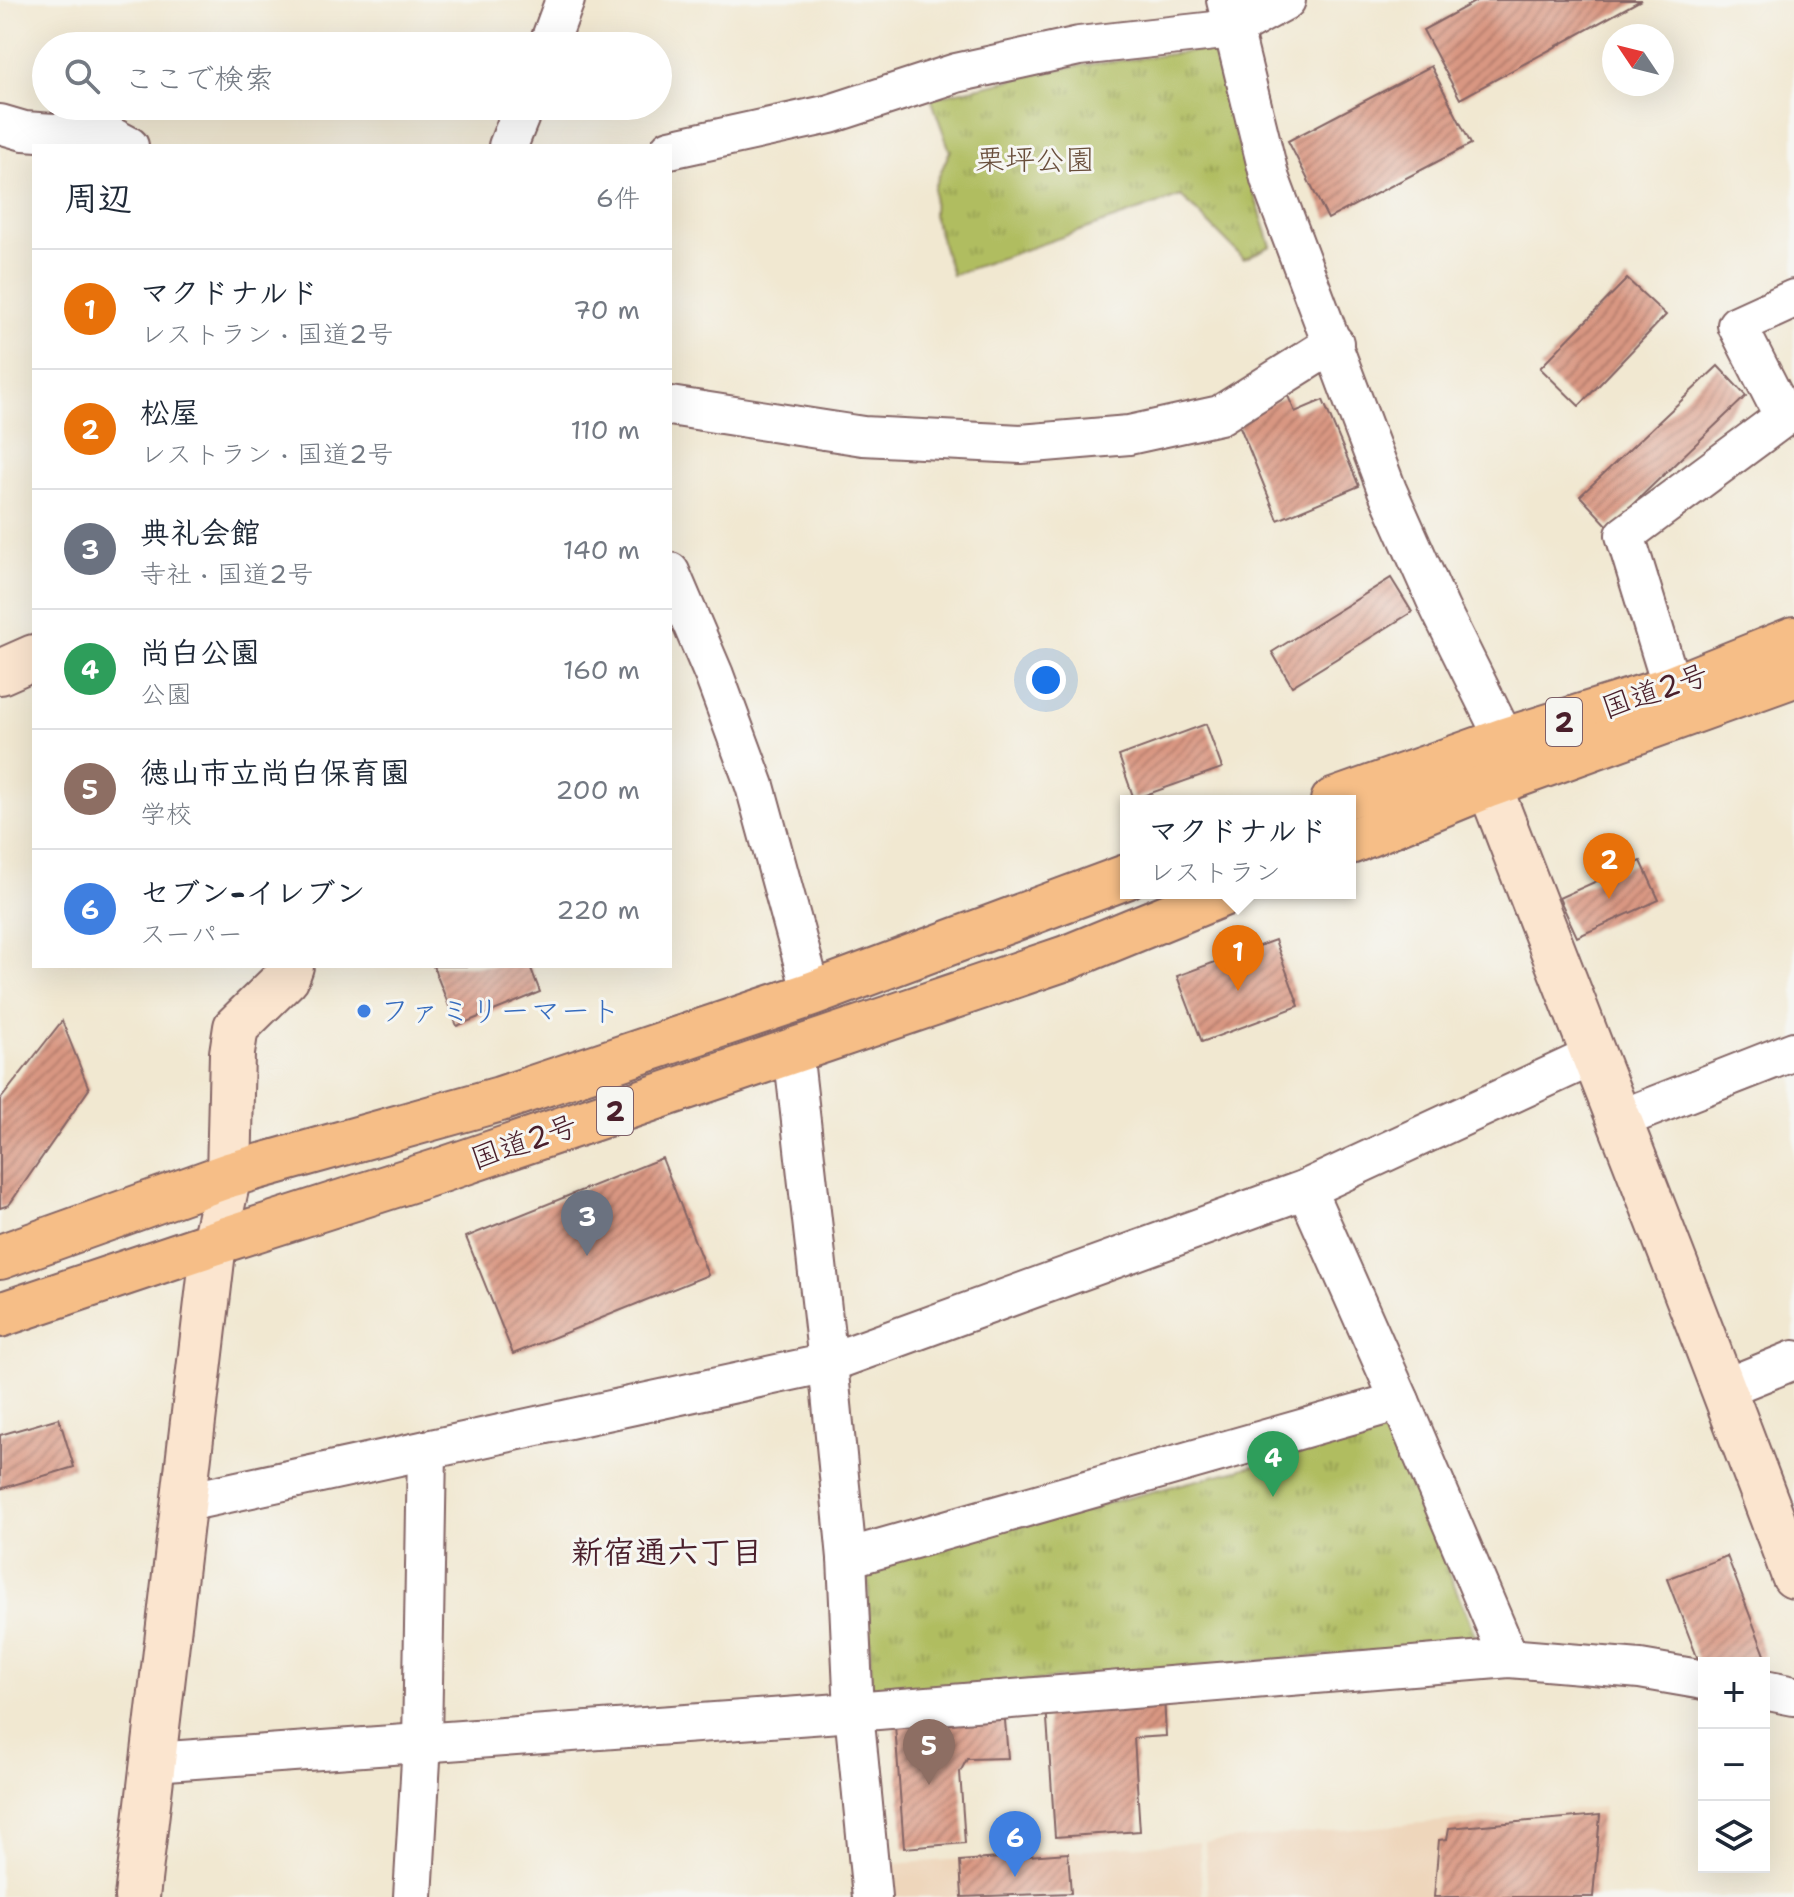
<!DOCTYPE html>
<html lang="ja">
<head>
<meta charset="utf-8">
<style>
	:root { --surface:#fff; --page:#f2f2f3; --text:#1f2937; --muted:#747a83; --line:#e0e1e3; --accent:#0b8043 }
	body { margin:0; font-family:"Shantell Sans","Klee One",sans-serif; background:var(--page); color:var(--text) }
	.controls { position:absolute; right:24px; bottom:24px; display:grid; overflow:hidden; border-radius:0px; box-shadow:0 8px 32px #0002 }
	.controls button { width:72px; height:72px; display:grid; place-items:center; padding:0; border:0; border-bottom:2px solid var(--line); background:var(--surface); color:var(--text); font:40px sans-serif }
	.compass { position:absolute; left:1602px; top:24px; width:72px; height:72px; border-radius:50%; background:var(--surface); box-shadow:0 8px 32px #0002; rotate:305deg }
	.you { position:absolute; left:1046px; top:680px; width:28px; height:28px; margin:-20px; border:6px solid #fff; border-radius:50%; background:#1a73e8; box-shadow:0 0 0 12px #1a73e833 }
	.badge { display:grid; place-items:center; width:52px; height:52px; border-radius:50%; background:var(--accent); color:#fff; font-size:26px; font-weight:700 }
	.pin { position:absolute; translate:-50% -66px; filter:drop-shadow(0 2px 4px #0008) }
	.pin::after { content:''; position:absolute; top:42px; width:28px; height:24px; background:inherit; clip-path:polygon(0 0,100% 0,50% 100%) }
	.popup { position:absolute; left:1120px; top:795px; width:236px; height:104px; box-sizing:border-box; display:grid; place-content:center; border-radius:0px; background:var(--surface); filter:drop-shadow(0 2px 6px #0005); font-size:26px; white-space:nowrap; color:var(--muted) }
	.popup b { font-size:30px; color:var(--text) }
	.popup::after { content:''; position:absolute; left:50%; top:100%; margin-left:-16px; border:16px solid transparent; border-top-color:var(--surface) }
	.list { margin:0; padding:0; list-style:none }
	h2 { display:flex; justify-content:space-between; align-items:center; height:104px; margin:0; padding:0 32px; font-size:34px }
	h2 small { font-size:26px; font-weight:400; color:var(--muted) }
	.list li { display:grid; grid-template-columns:52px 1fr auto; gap:24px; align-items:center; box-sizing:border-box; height:120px; padding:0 32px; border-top:2px solid var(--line) }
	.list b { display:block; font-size:30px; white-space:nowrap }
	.list p { margin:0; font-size:26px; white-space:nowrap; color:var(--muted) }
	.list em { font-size:26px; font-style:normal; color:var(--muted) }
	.icon { flex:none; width:44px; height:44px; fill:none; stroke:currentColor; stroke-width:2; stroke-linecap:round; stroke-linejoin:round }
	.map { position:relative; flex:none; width:1794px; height:1897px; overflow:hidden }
	.search { position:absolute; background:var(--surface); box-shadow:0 8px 32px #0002; left:32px; top:32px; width:640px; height:88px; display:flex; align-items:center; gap:20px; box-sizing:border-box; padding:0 28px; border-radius:44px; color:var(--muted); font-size:30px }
	.panel { position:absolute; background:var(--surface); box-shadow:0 8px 32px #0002; left:32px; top:144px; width:640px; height:824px; border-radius:0px }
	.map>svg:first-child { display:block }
</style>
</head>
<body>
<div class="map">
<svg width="1794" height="1897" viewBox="0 0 1794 1897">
	<defs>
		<pattern id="park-tufts" width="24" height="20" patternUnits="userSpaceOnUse" patternTransform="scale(2)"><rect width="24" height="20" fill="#b0bd60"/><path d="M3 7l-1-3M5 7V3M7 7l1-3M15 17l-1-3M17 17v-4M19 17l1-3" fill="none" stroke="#91994f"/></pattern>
		<pattern id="building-hatch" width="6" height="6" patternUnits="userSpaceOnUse" patternTransform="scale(2)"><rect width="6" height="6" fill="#d99782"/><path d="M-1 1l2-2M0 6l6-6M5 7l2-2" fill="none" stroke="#b27b6b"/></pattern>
	</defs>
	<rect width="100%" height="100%" fill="#f6f6f2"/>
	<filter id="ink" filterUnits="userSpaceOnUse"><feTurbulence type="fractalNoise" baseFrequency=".0125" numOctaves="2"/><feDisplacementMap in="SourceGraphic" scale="16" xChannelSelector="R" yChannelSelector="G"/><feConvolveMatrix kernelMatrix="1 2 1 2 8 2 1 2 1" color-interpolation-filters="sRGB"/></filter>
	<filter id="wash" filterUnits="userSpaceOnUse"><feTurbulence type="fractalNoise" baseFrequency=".006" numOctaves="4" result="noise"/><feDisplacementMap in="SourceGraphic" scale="32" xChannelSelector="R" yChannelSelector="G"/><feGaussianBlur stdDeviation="1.8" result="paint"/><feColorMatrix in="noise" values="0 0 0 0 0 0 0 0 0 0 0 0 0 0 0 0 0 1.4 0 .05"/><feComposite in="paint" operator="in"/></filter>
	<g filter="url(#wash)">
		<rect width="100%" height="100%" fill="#f1e8d1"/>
		<g fill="#eed6bb">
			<polygon points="1604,1807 1596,1897 1208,1897 1205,1842"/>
			<polygon points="1199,1842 1202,1897 895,1897 892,1864"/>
		</g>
		<g fill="url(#park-tufts)" stroke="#7d6e46" stroke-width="2">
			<polygon points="1212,49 1241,154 1271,246 1244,259 1181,196 952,275 933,215 934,187 950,151 931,98 1069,67"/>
			<polygon points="1390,1431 1478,1642 871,1695 868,1564"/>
		</g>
		<g id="blocks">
			<g fill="url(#building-hatch)">
				<polygon points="1478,0 1641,0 1460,99 1423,30"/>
				<polygon points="1431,66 1471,144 1328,219 1288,141"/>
				<polygon points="1627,279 1666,315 1579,406 1540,368"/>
				<polygon points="1718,366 1746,396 1609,527 1580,496"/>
				<polygon points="1288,396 1295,412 1323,400 1359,486 1278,520 1236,417"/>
				<polygon points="1391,578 1412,612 1292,686 1272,652"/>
				<polygon points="1206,724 1222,768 1134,799 1119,756"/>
				<polygon points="1641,861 1659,900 1577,937 1559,898"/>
				<polygon points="1275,940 1299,1006 1202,1042 1177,976"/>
				<polygon points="433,966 530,966 540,992 457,1026"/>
				<polygon points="62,1021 89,1089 9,1205 0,1208 0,1100"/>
				<polygon points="662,1158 708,1275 513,1354 466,1237"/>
				<polygon points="59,1418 74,1467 0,1489 0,1435"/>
				<polygon points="1727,1556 1765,1655 1744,1663 1704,1663 1704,1675 1667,1579"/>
				<polygon points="1164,1695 1166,1736 1134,1738 1140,1831 1055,1837 1046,1704"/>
				<polygon points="1004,1708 1008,1758 967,1759 960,1772 965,1843 904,1848 895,1725"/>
				<polygon points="1600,1815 1593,1897 1434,1897 1439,1840 1447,1839 1449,1828"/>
				<polygon points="1068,1853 1071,1893 962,1897 960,1861"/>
			</g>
		</g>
	</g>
	<g filter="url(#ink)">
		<use href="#blocks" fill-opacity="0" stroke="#846565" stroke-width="2"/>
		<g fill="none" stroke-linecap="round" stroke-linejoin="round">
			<g stroke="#846565" stroke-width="42">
				<g id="street">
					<polyline points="1226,0 1270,179 1387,490 1440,609 1505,740 1495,767"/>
					<polyline points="548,46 565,0"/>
					<polyline points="0,124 24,131 112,137 129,146"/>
					<polyline points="508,146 524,106"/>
					<polyline points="670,149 830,114 956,73 1079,46 1233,29 1286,0"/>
					<polyline points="670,406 863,436 1021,444 1129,435 1220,415 1334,343"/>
					<polyline points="670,572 714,675 755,786 812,994"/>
					<polyline points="1672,688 1625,535 1784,417 1737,325 1794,299"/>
					<polyline points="793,1050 828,1363 847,1558 854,1712 872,1897"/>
					<polyline points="1618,1120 1794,1051"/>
					<polyline points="1306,1189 1400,1401 1509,1658"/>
					<polyline points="1725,1388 1794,1360"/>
					<polyline points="182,1503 828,1363 1306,1189 1593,1056"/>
					<polyline points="847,1558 1400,1401"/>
					<polyline points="1764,1690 1794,1696"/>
					<polyline points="153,1762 854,1712 1509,1658 1640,1669 1704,1680"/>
					<polyline points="413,1897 422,1743 427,1450"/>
				</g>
			</g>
			<g stroke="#846565" stroke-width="48">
				<g id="secondary">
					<polyline points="0,672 34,657"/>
					<path d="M1489 785C1590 1049 1696 1311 1794 1576"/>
					<polyline points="137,1897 214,1243 229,1175 232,1053 236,1027 287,977 291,966"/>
				</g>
			</g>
			<g stroke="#846565" stroke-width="48">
				<g id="highway">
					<polyline points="1333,801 1505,740 1672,688 1794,639"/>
					<polyline points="1350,842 1489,785 1794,675"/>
					<polyline points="0,1257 229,1175 500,1099 812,994 1126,877"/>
					<polyline points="0,1315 214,1243 442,1170 1066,958 1225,893"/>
				</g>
			</g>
			<use href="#street" stroke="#fff" stroke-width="38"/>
			<use href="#secondary" stroke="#fbe5cf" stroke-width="44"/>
			<use href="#highway" stroke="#f6be87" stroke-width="44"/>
		</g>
	</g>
	<circle fill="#3f7fe0" stroke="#f6f6f2" stroke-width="3" cx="364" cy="1011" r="8"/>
	<g text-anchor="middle" stroke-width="6" stroke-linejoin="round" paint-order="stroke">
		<g fill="#f6f6f2" stroke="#7e6067" stroke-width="2">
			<rect x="1546" y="698" width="36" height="48" rx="6"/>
			<rect x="597" y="1087" width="36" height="48" rx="6"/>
		</g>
		<g font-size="28" font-weight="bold" fill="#4a1f2b">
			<text x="1564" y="732">2</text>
			<text x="615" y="1121">2</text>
		</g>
		<g font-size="30" fill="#694e3b" stroke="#f6f6f2">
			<text x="1035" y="170">栗坪公園</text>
		</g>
		<g font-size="30" fill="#4a1f2b" stroke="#f6f6f2">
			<text transform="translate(1655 691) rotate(-19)" y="10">国道2号</text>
			<text transform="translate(524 1142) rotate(-19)" y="10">国道2号</text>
		</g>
		<g font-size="30" fill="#366cbe" stroke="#f6f6f2" text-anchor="start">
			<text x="380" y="1021">ファミリーマート</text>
		</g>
		<g font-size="32" font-weight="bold" fill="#4a1f2b" stroke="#f6f6f2">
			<text x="667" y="1563">新宿通六丁目</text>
		</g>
	</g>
</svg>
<div class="controls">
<button>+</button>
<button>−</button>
<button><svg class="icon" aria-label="layers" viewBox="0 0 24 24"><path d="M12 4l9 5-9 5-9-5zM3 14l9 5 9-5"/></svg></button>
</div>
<svg class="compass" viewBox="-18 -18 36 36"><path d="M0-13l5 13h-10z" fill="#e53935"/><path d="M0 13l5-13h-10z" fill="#747a83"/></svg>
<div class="you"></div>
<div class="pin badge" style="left:1238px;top:991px;background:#e8710a">1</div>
<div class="popup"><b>マクドナルド</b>レストラン</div>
<div class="pin badge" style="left:1609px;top:899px;background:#e8710a">2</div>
<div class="pin badge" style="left:587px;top:1256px;background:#6b7280">3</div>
<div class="pin badge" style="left:1273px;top:1497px;background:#2e9e5b">4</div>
<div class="pin badge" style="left:929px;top:1785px;background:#8d6e63">5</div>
<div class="pin badge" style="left:1015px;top:1877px;background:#3f7fe0">6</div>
<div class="search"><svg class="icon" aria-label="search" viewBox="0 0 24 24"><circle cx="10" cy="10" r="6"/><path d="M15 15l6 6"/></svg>ここで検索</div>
<section class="panel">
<h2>周辺<small>6件</small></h2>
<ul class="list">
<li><span class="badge" style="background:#e8710a">1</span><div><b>マクドナルド</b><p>レストラン · 国道2号</p></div><em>70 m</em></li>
<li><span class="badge" style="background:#e8710a">2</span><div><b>松屋</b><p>レストラン · 国道2号</p></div><em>110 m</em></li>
<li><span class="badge" style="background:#6b7280">3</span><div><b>典礼会館</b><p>寺社 · 国道2号</p></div><em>140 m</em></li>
<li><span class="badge" style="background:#2e9e5b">4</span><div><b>尚白公園</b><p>公園</p></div><em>160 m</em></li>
<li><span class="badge" style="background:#8d6e63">5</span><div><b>徳山市立尚白保育園</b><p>学校</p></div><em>200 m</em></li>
<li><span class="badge" style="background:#3f7fe0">6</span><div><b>セブン-イレブン</b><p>スーパー</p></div><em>220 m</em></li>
</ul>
</section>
</div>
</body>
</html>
